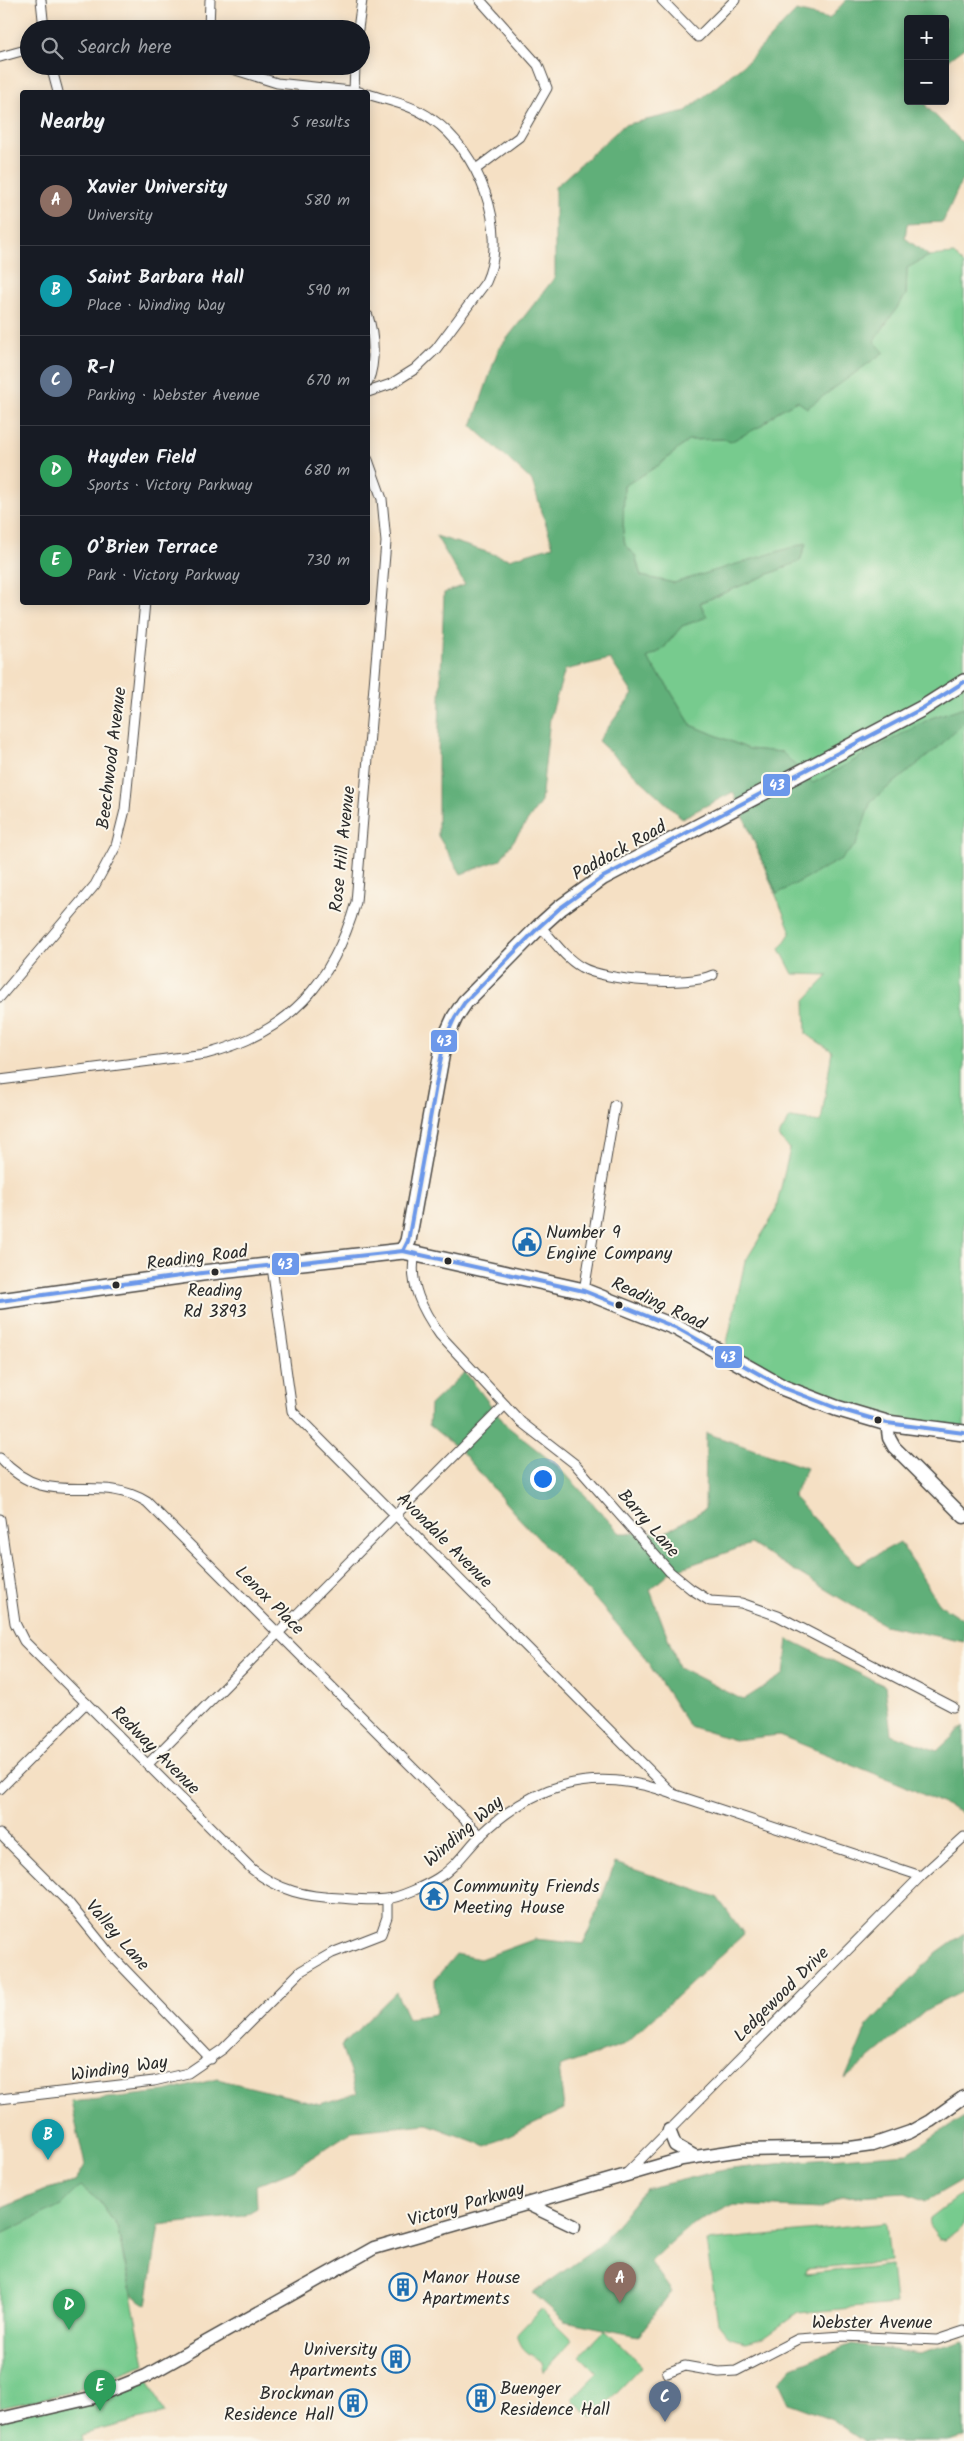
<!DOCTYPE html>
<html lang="en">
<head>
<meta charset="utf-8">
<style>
	:root { --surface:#171b24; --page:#20242c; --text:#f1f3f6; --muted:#9ea1a6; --line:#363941; --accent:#2563eb }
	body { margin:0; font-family:Kalam,sans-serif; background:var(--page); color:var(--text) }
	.controls { position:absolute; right:15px; top:15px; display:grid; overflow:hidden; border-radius:5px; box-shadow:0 2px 12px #0003 }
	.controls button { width:45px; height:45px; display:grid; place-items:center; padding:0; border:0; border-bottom:1px solid var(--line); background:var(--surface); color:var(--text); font:25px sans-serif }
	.you { position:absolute; left:542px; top:1478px; width:18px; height:18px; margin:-12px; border:4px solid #fff; border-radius:50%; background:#1a73e8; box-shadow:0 0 0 8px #1a73e833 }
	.badge { display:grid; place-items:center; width:32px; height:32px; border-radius:50%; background:var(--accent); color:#fff; font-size:16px; font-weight:700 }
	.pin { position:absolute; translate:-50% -41px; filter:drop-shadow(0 1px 2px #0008) }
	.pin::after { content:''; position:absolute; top:26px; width:18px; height:15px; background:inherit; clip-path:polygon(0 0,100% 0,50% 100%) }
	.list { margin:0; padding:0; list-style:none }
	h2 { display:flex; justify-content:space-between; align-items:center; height:65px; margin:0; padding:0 20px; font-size:21px }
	h2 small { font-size:16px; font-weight:400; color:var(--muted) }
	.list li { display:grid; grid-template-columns:32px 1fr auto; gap:15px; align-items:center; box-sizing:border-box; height:90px; padding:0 20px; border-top:1px solid var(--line) }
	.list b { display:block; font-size:19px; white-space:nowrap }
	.list p { margin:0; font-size:16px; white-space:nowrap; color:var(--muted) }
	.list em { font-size:16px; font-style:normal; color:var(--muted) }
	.icon { flex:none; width:28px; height:28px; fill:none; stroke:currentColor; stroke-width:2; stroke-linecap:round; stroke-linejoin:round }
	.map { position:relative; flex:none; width:964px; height:2441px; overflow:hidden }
	.search { position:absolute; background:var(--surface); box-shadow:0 2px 12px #0003; left:20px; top:20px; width:350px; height:55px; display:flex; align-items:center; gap:12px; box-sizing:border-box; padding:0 18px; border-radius:28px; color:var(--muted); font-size:19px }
	.panel { position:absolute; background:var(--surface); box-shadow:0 2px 12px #0003; left:20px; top:90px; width:350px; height:515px; border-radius:5px }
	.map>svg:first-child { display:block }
</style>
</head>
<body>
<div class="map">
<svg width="964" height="2441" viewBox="0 0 964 2441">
	<rect width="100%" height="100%" fill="#fbf7ec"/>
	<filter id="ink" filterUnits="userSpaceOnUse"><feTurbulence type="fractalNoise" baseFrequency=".02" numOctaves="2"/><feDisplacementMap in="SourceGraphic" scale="10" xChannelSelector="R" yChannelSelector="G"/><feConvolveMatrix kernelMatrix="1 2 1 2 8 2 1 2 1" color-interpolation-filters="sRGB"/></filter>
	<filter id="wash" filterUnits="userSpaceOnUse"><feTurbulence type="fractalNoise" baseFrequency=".0096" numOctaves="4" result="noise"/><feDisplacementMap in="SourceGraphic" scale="20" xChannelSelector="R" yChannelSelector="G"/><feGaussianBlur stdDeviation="1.12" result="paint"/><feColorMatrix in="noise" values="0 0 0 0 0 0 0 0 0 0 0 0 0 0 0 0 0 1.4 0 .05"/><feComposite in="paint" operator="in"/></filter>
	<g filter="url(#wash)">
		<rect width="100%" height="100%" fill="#f5e0c4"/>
		<g fill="#77cb8e" stroke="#517b5c">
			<polygon points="954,254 964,264 964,1433 887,1423 724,1356 745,1262 775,1213 790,1149 778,1137 790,1118 821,1122 832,1051 806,1034 805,1000 829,975 793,974 780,949 791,932 739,805 782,752 749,749 691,725 668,687 647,658 662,650 682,626 707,617 700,603 800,561 806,544 674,583 641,576 635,555 625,545 623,532 624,486 659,465 689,440 725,439 761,426 777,412 883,352 873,341 906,295 907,267 929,256"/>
			<polygon points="75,2182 98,2200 117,2226 145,2364 67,2393 0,2408 0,2209 48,2189"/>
			<polygon points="964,2192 964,2225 945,2240 939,2239 929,2226 930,2218"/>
			<polygon points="886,2223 890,2261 806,2269 805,2274 891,2265 895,2304 798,2313 764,2337 746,2342 730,2338 718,2323 706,2241"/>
			<path d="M541 2309 572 2340 543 2372 541 2362C528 2351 522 2353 517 2334Z"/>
			<polygon points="605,2330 642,2366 592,2418 572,2399 597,2373 580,2356"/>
			<polygon points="146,2376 165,2413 81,2435 82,2441 0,2441 0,2419"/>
		</g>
		<g fill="#61af79" stroke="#466d52">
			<polygon points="846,0 964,0 964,48 945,62 945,19 908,19 908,101 927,101 926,106 964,144 964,181 962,180 943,222 907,224 905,238 929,256 907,268 906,295 874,341 884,352 807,408 797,401 777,412 761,426 730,442 725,439 689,440 659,465 624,486 623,532 625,545 635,555 641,576 674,583 806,543 800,561 700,603 707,617 682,626 662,650 647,658 668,687 691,725 749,749 782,752 813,783 931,718 964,707 964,721 939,747 871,801 856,845 841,859 777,894 733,792 682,818 598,741 633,694 610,659 565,670 550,718 541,802 500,860 461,874 438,836 438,753 444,593 465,585 436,536 509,559 553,546 532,481 472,426 498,350 555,277 555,187 624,125 686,111 748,61 796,11 829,19"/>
			<polygon points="465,1372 507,1426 560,1468 620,1533 664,1533 705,1509 706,1433 807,1468 793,1496 858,1565 900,1542 939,1604 964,1620 964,1642 884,1625 751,1544 670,1572 650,1590 679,1667 743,1700 784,1674 788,1639 885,1686 891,1734 937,1751 964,1726 964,1814 903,1785 779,1735 734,1740 689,1726 641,1652 589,1592 516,1515 461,1451 429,1425 430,1405"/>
			<polygon points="615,1863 717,1897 744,1934 625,2044 559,2067 564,2109 486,2146 427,2124 352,2131 293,2170 256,2185 257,2208 243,2216 159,2225 147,2305 132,2295 117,2226 98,2200 80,2186 61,2205 0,2235 0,2209 48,2189 75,2182 85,2165 71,2102 165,2092 217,2079 320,2104 357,2093 341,2046 396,1992 408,2018 436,2014 435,1979 456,1954 480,1959 535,1939 584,1944"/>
			<polygon points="964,1933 964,1991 929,2008 845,2079 867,2026 936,1953"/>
			<polygon points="964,2116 964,2179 926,2201 905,2193 842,2197 820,2209 732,2205 690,2226 650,2261 672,2292 638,2336 565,2321 533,2293 598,2247 645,2189 723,2170 802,2161 908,2153"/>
			<polygon points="964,2341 964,2437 948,2441 864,2441 832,2419 789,2403 779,2382 792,2367 852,2344 920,2354"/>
		</g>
	</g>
	<g filter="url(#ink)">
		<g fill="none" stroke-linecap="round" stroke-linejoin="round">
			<g stroke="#494642" stroke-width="11">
				<g id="street">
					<polyline points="41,0 44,29"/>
					<polyline points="662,0 698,37 735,0"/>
					<polyline points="209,29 210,0"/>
					<polyline points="358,29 362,0"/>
					<polyline points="0,57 29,49"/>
					<polyline points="51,66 58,92"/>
					<polyline points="223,66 277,83 360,92"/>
					<polyline points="354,91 355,66"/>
					<path d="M368 94C389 101 413 105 432 119 478 150 510 230 486 282L436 349 415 369 391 384 368 392"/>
					<polyline points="476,169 519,137 547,88 538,65 480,0"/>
					<path d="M368 316C374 335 376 362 368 381"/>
					<path d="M540 926C553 940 565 958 581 967 604 981 689 987 713 975"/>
					<polyline points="0,997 95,885 116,846 125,810 145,602"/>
					<path d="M0 1080 206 1054C289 1033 333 983 356 902L386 542 382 499 368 460"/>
					<path d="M415 1253C408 1284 423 1311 440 1335L521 1422 575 1464 670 1572 691 1589 710 1601 741 1603 778 1616 953 1707"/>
					<polyline points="272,1267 292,1411 673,1794"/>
					<polyline points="584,1291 615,1105"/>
					<path d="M0 1458C49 1513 95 1470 147 1502L481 1836"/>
					<path d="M0 1519 15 1623 24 1641 252 1869C279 1891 306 1897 340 1898 355 1899 371 1901 386 1899 399 1898 427 1885 438 1878 456 1867 467 1849 481 1835 533 1785 589 1768 658 1789L921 1876"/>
					<polyline points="148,1764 505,1405"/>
					<polyline points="0,1789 86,1703"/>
					<polyline points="0,1834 68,1902 110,1954 211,2059"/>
					<polyline points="0,2099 154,2081 188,2073 223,2049 301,1971 332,1953 381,1934 387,1917 387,1899"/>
					<polyline points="625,2175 921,1876 964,1837"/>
					<polyline points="667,2373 685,2366 719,2372 736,2371 798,2339 842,2336 937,2340 964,2331"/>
				</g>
			</g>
			<g stroke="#494642" stroke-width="15">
				<g id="secondary">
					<polyline points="887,1423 889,1438 894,1447 964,1517"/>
					<polyline points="669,2130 675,2145 694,2156"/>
					<polyline points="528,2204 574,2226"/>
					<polyline points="0,2419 91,2398 146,2376 374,2248 682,2159 742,2150 850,2148 872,2145 910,2132 930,2121 964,2097"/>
				</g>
			</g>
			<g stroke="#494642" stroke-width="18">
				<g id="primary">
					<polyline points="403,1251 408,1241 444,1041 455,1017 465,1002 540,926 560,908 603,877 923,708 964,682"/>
					<polyline points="0,1301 202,1273 403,1251 584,1291 677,1328 784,1388 836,1408 887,1423 964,1433"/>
				</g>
			</g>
			<use href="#street" stroke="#fff" stroke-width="9"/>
			<use href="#secondary" stroke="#fff" stroke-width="12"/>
			<use href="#primary" stroke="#fff" stroke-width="15"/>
			<g stroke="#fbf7ec" stroke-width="8">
				<g id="bus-1">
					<polyline points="403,1251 408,1241 444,1041 455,1017 465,1002 540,926 560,908 603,877 923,708 964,682"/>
					<polyline points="0,1301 202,1273 403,1251 584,1291 677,1328 784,1388 836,1408 887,1423 964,1433"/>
				</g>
			</g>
			<use href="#bus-1" stroke="#6c98ea" stroke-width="4"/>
		</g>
	</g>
	<defs>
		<g id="civic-ring" transform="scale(1.4375)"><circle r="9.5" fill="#fbf7ec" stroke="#1f6fb2" stroke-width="1.5"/><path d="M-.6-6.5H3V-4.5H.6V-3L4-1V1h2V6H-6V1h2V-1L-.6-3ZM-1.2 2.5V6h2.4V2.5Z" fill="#1f6fb2"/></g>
		<g id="temple-ring" transform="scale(1.4375)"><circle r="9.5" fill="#fbf7ec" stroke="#1f6fb2" stroke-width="1.5"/><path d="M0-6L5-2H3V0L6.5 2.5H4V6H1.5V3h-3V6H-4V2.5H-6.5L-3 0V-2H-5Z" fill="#1f6fb2"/></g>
		<g id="building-ring" transform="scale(1.4375)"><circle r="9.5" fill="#fbf7ec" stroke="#1f6fb2" stroke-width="1.5"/><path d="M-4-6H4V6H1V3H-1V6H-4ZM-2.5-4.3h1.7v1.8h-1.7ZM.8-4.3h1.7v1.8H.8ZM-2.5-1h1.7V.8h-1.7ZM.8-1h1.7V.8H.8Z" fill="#1f6fb2"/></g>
	</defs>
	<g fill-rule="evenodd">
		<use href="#civic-ring" x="527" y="1242"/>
		<use href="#temple-ring" x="434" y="1896"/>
		<use href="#building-ring" x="403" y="2287"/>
		<use href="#building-ring" x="396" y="2359"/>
		<use href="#building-ring" x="481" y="2398"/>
		<use href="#building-ring" x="353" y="2403"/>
	</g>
	<g fill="#2b2b2b" stroke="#fbf7ec" stroke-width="2">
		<circle cx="448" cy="1261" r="4.5"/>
		<circle cx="215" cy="1272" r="4.5"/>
		<circle cx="116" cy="1285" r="4.5"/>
		<circle cx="619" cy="1305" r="4.5"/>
		<circle cx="878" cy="1420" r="4.5"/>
	</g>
	<g text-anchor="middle" stroke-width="4" stroke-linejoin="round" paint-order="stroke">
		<g font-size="17" fill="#2b2b2b" stroke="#fbf7ec">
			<text x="215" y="1296">Reading<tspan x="215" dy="21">Rd 3893</tspan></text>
		</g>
		<g font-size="18" fill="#2b2b2b" stroke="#fbf7ec">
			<text transform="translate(111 758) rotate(-83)" y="6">Beechwood Avenue</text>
			<text transform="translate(342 849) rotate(-84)" y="6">Rose Hill Avenue</text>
			<text transform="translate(619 850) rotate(-29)" y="6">Paddock Road</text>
			<text transform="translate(197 1257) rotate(-7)" y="6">Reading Road</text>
			<text transform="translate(659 1303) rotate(25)" y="6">Reading Road</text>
			<text transform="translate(649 1523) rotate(49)" y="6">Barry Lane</text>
			<text transform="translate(445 1540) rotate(45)" y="6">Avondale Avenue</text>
			<text transform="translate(270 1600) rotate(45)" y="6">Lenox Place</text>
			<text transform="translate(156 1750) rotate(45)" y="6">Redway Avenue</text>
			<text transform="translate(463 1831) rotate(-41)" y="6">Winding Way</text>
			<text transform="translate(118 1935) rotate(49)" y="6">Valley Lane</text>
			<text transform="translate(781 1994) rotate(-45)" y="6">Ledgewood Drive</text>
			<text transform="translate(119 2068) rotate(-8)" y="6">Winding Way</text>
			<text transform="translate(466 2204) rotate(-16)" y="6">Victory Parkway</text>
			<text x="872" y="2328">Webster Avenue</text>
		</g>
		<g font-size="18" fill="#2b2b2b" stroke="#fbf7ec" text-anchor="start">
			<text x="546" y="1238">Number 9<tspan x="546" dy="21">Engine Company</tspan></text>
			<text x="453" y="1892">Community Friends<tspan x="453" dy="21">Meeting House</tspan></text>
			<text x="422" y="2283">Manor House<tspan x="422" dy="21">Apartments</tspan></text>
			<text x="377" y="2355" text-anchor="end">University<tspan x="377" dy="21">Apartments</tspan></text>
			<text x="500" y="2394">Buenger<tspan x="500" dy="21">Residence Hall</tspan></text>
			<text x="334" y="2399" text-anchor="end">Brockman<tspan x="334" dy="21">Residence Hall</tspan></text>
		</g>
	</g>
	<g stroke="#fbf7ec" stroke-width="2">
		<rect x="762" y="773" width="29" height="24" rx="5" fill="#6c98ea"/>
		<rect x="430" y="1029" width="28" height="24" rx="5" fill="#6c98ea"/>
		<rect x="271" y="1252" width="29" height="24" rx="5" fill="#6c98ea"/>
		<rect x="714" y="1345" width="29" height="24" rx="5" fill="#6c98ea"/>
	</g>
	<g font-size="14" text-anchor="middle" font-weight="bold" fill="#fff">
		<text x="777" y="790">43</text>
		<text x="444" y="1046">43</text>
		<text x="285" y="1269">43</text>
		<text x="728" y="1362">43</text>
	</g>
</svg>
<div class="controls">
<button>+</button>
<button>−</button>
</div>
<div class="you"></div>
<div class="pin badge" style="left:620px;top:2303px;background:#8d6e63">A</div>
<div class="pin badge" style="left:48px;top:2160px;background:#0f9aa8">B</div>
<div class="pin badge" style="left:665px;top:2422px;background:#5c6f8a">C</div>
<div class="pin badge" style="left:69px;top:2330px;background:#2e9e5b">D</div>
<div class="pin badge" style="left:100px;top:2411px;background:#2e9e5b">E</div>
<div class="search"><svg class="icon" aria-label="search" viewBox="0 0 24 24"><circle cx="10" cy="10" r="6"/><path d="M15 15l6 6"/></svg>Search here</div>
<section class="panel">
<h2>Nearby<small>5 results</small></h2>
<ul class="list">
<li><span class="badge" style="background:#8d6e63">A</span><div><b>Xavier University</b><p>University</p></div><em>580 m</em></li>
<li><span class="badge" style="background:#0f9aa8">B</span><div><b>Saint Barbara Hall</b><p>Place · Winding Way</p></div><em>590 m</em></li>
<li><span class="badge" style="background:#5c6f8a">C</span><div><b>R-1</b><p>Parking · Webster Avenue</p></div><em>670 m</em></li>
<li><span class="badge" style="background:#2e9e5b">D</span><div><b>Hayden Field</b><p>Sports · Victory Parkway</p></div><em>680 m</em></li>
<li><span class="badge" style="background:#2e9e5b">E</span><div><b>O’Brien Terrace</b><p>Park · Victory Parkway</p></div><em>730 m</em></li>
</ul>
</section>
</div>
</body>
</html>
